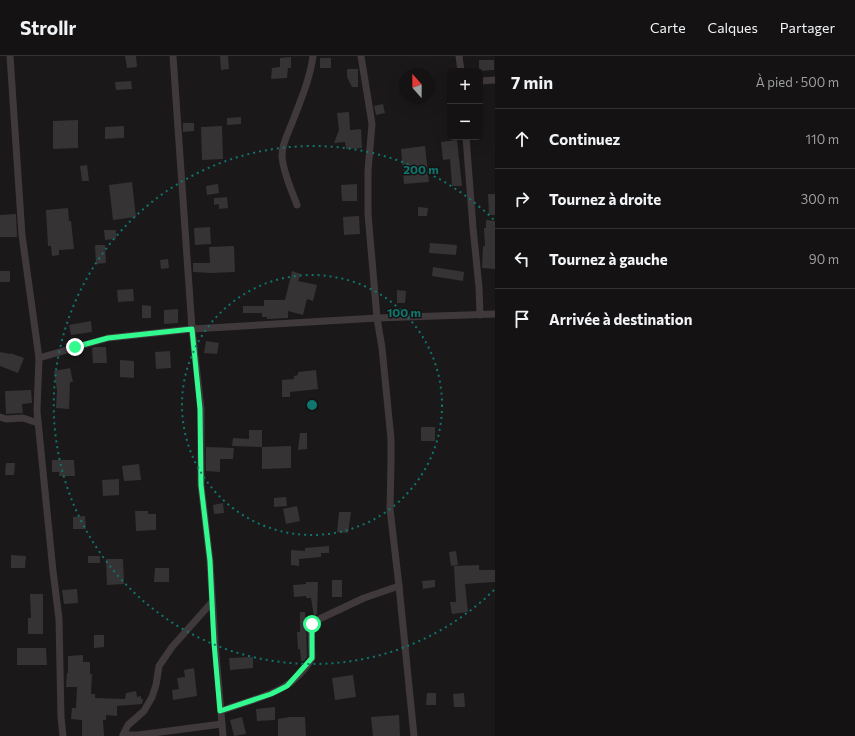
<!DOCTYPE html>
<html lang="fr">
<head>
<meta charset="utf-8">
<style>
	:root { --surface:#141213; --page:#1d1b1c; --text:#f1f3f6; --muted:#9d9ea0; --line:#333233 }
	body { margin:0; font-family:Commissioner,sans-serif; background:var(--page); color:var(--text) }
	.controls { position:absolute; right:12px; top:12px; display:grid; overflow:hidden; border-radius:6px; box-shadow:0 4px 16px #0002 }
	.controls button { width:36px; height:36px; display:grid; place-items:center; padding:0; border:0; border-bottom:1px solid var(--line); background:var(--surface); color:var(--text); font:20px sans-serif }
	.compass { position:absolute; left:399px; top:12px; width:36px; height:36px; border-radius:50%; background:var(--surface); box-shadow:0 4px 16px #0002; rotate:339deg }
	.stop { position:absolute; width:12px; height:12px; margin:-9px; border:3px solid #31fa8e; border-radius:50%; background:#fff }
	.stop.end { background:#31fa8e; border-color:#fff; box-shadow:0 1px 4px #0008 }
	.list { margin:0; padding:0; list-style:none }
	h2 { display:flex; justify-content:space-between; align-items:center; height:52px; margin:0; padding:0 16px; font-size:17px }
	h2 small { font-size:13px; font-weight:400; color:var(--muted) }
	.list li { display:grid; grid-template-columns:26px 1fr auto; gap:12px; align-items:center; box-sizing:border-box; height:60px; padding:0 16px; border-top:1px solid var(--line) }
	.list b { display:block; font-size:15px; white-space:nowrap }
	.list em { font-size:13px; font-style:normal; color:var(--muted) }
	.icon { flex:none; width:22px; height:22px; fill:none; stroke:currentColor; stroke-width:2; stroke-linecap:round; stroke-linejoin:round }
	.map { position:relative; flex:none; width:495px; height:680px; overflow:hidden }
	header { display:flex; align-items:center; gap:24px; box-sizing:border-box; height:56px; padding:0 20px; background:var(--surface); border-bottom:1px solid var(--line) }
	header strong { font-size:19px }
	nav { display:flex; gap:22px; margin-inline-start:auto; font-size:14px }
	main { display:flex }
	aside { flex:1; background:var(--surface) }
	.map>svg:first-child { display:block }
</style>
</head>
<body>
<header>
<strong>Strollr</strong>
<nav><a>Carte</a><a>Calques</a><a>Partager</a></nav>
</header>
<main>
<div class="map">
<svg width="495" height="680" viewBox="0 0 495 680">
	<rect width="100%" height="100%" fill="#1a1819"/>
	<g fill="#363334">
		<polygon points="125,0 136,0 137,11 127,12"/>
		<polygon points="220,0 228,0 229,13 221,14"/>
		<polygon points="291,1 291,12 288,12 287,22 271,23 272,12 280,11 280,2"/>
		<rect x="320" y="2" width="11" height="10"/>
		<polygon points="479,4 494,4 494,14 479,15"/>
		<polygon points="347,13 358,13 358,31 352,31 347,21"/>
		<polygon points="131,25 132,33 116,34 115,26"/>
		<polygon points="383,48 385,57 376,59 374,50"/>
		<polygon points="349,56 350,74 361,73 362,92 346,93 345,86 334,87 339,74 337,57"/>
		<polygon points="241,61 241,68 227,69 227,62"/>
		<polygon points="78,64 78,92 53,93 53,65"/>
		<polygon points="183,67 194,67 194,75 183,76"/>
		<polygon points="124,70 124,82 105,83 105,71"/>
		<polygon points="222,70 223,103 202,104 201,71"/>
		<polygon points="457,84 462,130 452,130 450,103 443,104 441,86"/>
		<polygon points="425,90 429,126 404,128 401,93"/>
		<polygon points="87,109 89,125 82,125 80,110"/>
		<polygon points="132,126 136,161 113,164 109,129"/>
		<polygon points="218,128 219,137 207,139 206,130"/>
		<polygon points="357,128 357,145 342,145 341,129"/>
		<polygon points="488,138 495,138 495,159 489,159"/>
		<polygon points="227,141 228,152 219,153 219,148 214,149 214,142"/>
		<polygon points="418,151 428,152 427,160 418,160"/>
		<polygon points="68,152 69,165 71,165 74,193 59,194 59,199 52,200 51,190 48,190 46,154"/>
		<polygon points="16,158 17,181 0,181 0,159"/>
		<polygon points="359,160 360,178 344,179 343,161"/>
		<polygon points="486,164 495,165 495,213 482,212 483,190 485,190 484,172 486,172"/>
		<polygon points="210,171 211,188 195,189 194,172"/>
		<polygon points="104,174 116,174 116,183 105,184"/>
		<polygon points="430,187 457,189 456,199 429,197"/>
		<polygon points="95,189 105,189 106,207 96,208"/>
		<polygon points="234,190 235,216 211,217 193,216 193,207 210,207 209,191"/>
		<polygon points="168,203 169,212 161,213 160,204"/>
		<polygon points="433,211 464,216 463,225 432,220"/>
		<rect x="0" y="215" width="10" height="11"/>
		<polygon points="292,215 301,218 298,225 317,229 313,245 307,243 303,259 288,255 288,262 267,263 267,261 262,261 262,257 243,257 243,250 264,250 264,244 285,244"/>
		<polygon points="133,233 134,245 118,246 117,234"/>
		<polygon points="397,234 406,235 405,247 397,247"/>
		<polygon points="142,249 151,250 151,262 142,262"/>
		<polygon points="178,253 178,267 164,268 164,254"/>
		<polygon points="91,265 92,276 71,279 69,269"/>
		<polygon points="206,285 219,287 217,298 204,297"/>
		<polygon points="94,291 106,291 107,307 93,307 92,292"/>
		<polygon points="170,295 171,312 156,313 155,296"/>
		<polygon points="0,296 10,298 10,297 24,302 18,317 0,310"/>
		<polygon points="120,304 134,305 134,322 120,321"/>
		<polygon points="70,312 73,326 70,326 69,353 56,352 57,334 54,315"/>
		<polygon points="316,314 318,333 290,336 290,341 282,341 282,324 294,323 294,320 298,319 298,316"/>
		<polygon points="31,334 32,347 22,348 23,357 6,358 5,335"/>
		<rect x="421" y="371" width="14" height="14"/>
		<polygon points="249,374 262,374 262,391 232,390 233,382 249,383"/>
		<polygon points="300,377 307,377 307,393 298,394"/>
		<polygon points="291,390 291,412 262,413 262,391"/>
		<polygon points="206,391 234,392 233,403 220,403 220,416 206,415"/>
		<polygon points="52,404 74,404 75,420 59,420 59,416 52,416"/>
		<polygon points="6,407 15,407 14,419 5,419"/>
		<polygon points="139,408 141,424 124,425 122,410"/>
		<polygon points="119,423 119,439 103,440 102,424"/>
		<polygon points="286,441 287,450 274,451 274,442"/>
		<polygon points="223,447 224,457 214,458 213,449"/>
		<polygon points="297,450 300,465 286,468 283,453"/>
		<polygon points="135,455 148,455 148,458 156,458 156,474 136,475"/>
		<polygon points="339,456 351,456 348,477 337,476"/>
		<polygon points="85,460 86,473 73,473 73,461"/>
		<polygon points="329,490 329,497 321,497 321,501 299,503 299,510 291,509 291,494 305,495 305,492"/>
		<polygon points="456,495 458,509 451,510 449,496"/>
		<polygon points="11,499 26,500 25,512 11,512"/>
		<rect x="88" y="500" width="12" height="7"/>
		<polygon points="106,503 123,503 124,528 107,529"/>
		<polygon points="479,509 479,514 495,514 495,526 465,528 468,556 452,558 450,546 456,546 454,510"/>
		<polygon points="155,512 169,512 169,526 154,526"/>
		<rect x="332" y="524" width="10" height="17"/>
		<polygon points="435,524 435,531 423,533 422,525"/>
		<polygon points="306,526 318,526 317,558 314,560 311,542 306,542 306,540 294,541 293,529 306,528"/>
		<polygon points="77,533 78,547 64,548 62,534"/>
		<polygon points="30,538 43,538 43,578 28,578 28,562 31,562"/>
		<polygon points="300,556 305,556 306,570 307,601 304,605 301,605 300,593 298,593 297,576 300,576"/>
		<polygon points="94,579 104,579 104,591 94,592"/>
		<polygon points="17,592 46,592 47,609 17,609"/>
		<polygon points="83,599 83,606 90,606 90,618 92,618 91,638 95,638 95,642 125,643 126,637 136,635 137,641 141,640 141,643 143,643 142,648 117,650 117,660 106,659 106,664 103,664 104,680 82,680 82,664 71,663 72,652 76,652 77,631 66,631 67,617 68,617 68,600"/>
		<polygon points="253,601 253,612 230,614 229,602"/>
		<polygon points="194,612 197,640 173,644 172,634 179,633 177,622 185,621 184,614"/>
		<polygon points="353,619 356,641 335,644 332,622"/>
		<polygon points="427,637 436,637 436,649 426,649"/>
		<polygon points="464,637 465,651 454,651 453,638"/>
		<polygon points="275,651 275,664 257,665 256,653"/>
		<polygon points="399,659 400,680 373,680 371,661"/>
		<polygon points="242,661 246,678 234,680 230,664"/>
		<polygon points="290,661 305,661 306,680 278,680 278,663"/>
	</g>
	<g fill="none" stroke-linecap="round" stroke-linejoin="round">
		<g stroke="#40393b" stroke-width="7">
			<polyline points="10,0 22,179 39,302 37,355 53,515 59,563 61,661 63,680"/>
			<polyline points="173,0 192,273 201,353 201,429 210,505 215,587 223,680"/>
			<polyline points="361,0 372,68 368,115 368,158 377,262 382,292 391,383 391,406 390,453 399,530 414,680"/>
			<polyline points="459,0 461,15"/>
			<polyline points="480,25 495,24"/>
			<polyline points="466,81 473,172 479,231 480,259"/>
			<path d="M297 149C292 135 282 114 282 99 282 88 288 77 292 67 300 46 310 23 313 0"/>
			<polyline points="39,302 108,282 192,273 377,262 495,258"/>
			<polyline points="0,361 6,363 23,362 38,367"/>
			<path d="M221 655C256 641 291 639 312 602L311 571 313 566 364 542 399 530"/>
			<polyline points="123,679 128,669 144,655 152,641 156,629 159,610 172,591 212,546"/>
			<polyline points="123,680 123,679 138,679 222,668"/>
		</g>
	</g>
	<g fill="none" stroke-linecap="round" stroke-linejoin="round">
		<polyline stroke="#31fa8e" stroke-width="5" points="75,291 108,282 192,273 200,353 201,429 210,505 214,587 220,655 271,638 287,630 312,602 312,568"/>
	</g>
	<g fill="none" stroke="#0f766e" stroke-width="2" stroke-dasharray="2 4">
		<circle cx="312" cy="349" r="130"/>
		<path d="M494 534A259 259 0 1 1 494 164"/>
	</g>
	<circle cx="312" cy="349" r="6" fill="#0f766e" stroke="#151313" stroke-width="2"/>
	<g font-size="12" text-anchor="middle" font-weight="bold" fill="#0f766e" stroke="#151313" stroke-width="3" stroke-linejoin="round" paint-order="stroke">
		<text x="421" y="118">200 m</text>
		<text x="404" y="261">100 m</text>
	</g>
</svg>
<div class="controls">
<button>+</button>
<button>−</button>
</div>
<svg class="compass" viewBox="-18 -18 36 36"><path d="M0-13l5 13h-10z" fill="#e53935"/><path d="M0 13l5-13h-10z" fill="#9d9ea0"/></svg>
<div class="stop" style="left:312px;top:568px"></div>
<div class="stop end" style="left:75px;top:291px"></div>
</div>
<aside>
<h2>7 min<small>À pied · 500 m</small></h2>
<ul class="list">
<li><svg class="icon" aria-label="ahead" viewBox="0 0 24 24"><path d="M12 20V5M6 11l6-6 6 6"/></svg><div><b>Continuez</b></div><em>110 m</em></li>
<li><svg class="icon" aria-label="right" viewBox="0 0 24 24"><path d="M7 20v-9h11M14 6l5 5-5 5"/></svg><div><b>Tournez à droite</b></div><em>300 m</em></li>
<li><svg class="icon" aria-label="left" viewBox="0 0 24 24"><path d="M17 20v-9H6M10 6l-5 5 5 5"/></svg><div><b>Tournez à gauche</b></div><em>90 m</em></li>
<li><svg class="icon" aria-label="arrive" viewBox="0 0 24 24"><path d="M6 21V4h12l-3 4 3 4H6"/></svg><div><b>Arrivée à destination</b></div></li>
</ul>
</aside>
</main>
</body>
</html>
